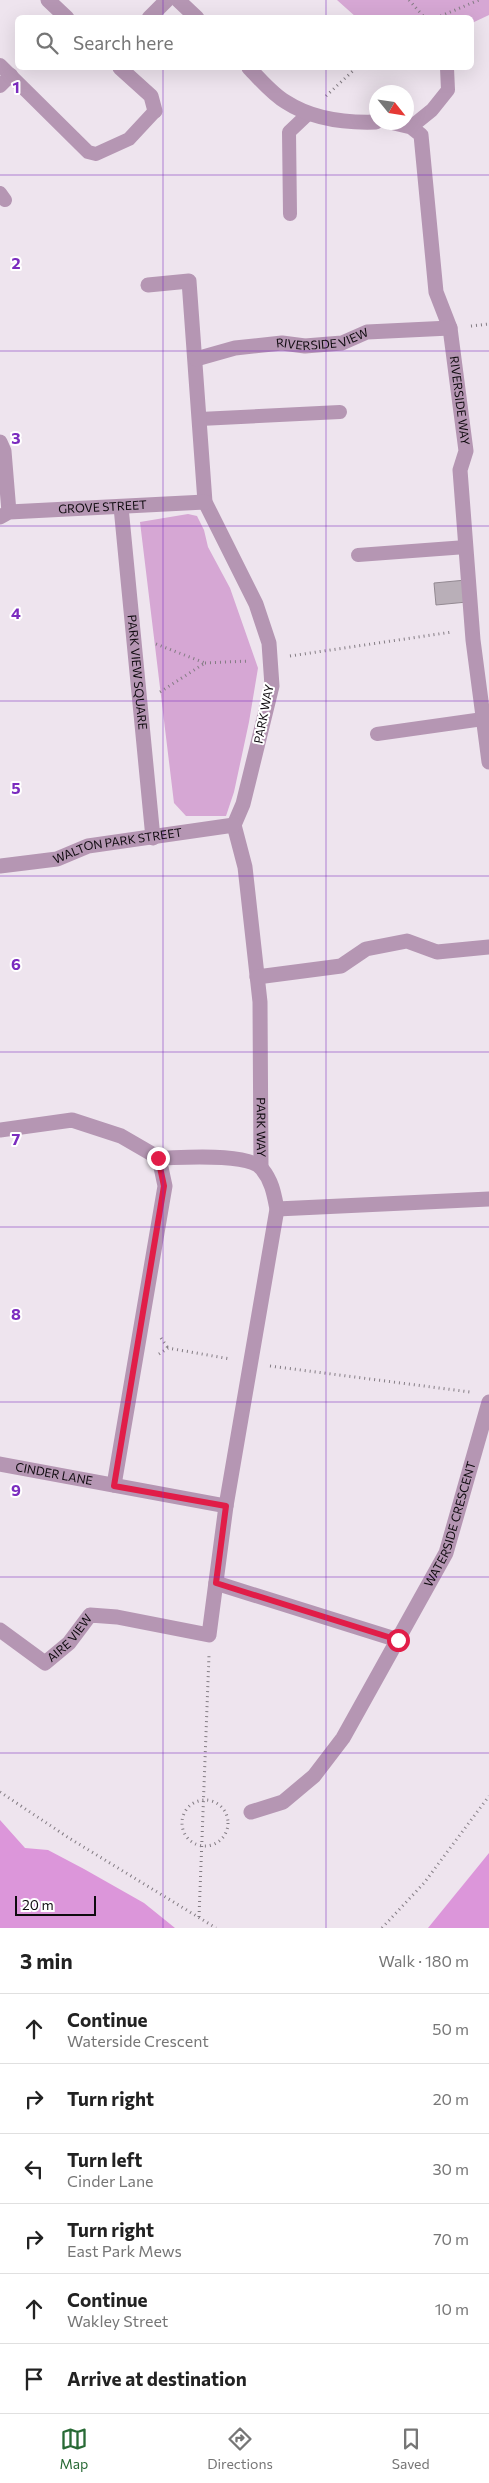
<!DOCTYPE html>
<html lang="en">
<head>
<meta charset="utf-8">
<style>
	:root { --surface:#fff; --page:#f6f6f6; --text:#222; --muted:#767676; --line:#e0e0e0; --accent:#286a35 }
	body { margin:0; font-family:Commissioner,sans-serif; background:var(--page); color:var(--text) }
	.compass { position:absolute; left:369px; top:85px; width:45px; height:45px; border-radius:50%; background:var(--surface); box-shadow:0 5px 20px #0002; rotate:120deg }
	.scale { position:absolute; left:15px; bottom:12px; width:81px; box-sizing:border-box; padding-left:5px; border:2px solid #0f0b0f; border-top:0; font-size:14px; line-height:18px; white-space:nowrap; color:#0f0b0f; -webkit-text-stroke:4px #fff; paint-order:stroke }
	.stop { position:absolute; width:15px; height:15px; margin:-11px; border:4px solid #e11d48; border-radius:50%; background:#fff }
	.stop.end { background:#e11d48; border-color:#fff; box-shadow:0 1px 5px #0008 }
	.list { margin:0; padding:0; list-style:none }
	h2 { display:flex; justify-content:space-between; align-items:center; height:65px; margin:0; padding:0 20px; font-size:21px }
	h2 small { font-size:16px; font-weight:400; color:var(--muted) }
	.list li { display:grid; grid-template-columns:32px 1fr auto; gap:15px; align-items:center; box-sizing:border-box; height:70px; padding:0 20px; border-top:1px solid var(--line) }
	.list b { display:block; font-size:19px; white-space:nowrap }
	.list p { margin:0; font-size:16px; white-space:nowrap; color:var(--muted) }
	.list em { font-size:16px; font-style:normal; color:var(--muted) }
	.icon { flex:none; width:28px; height:28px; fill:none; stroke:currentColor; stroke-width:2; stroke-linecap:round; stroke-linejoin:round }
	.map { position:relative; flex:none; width:489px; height:1928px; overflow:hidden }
	.search { position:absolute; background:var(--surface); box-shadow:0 5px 20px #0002; left:15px; right:15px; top:15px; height:55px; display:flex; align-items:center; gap:12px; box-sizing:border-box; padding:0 18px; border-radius:8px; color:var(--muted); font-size:19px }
	.sheet { height:485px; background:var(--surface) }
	nav { display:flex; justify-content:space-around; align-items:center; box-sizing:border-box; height:70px; border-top:1px solid var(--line); background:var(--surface); font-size:14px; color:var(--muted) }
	nav a { display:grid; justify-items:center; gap:2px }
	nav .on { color:var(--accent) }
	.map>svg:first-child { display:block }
</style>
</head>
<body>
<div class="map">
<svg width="489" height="1928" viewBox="0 0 489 1928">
	<rect width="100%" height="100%" fill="#eee4ee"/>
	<g fill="#d6a7d4">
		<polygon points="337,0 489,0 489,15 472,23 472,18 356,17"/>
		<polygon points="188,514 197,516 204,530 208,547 230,588 258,668 249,722 234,792 226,816 186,816 174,803 140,522"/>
	</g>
	<g fill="#dc96da">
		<polygon points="0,1820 25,1848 48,1850 84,1869 144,1903 175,1928 0,1928"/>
		<polygon points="489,1853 489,1928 428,1928"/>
	</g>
	<polygon fill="#b9afb8" stroke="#938992" points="466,580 467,602 436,605 434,583"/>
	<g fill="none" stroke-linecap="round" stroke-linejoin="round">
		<g stroke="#837c83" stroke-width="3" stroke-dasharray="1 4" stroke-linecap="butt">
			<polyline points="409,0 425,18"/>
			<polyline points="436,18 479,0"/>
			<polyline points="326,96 356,68"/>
			<polyline points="471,326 489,324"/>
			<polyline points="156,644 205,663 160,692"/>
			<polyline points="290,656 452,632"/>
			<polyline points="205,663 249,661"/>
			<polyline points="161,1338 168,1348"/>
			<polyline points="159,1354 168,1348 230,1359"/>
			<polyline points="270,1366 470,1392"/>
			<polyline points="0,1792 69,1838 216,1928"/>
			<circle cx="205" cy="1823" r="23"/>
			<polyline points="199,1917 209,1655"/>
			<polyline points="382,1928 424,1883 489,1796"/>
		</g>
		<g stroke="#b596b3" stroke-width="14">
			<polyline points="0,65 88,152 96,154 129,139 155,111"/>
			<polyline points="0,86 11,75"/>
			<polyline points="411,127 432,110 448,90 447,68"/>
			<polyline points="0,193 5,200"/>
			<polyline points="290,214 289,132 308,114"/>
			<polyline points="200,419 340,412"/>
			<polyline points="358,555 466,547"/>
			<polyline points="377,734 483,719"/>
		</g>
		<g stroke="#b596b3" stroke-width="15">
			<polyline points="48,0 67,18"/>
			<polyline points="178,0 197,18"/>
			<polyline points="149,18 167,0"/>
			<polyline points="120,68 151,96 155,111"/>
			<path d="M249 68C260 79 272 94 286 102 312 119 346 123 376 122"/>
			<path id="s1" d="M390 122 411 127 421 135 436 292 450 328 466 451 460 470 473 640 489 762"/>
			<path id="s2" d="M148 285 189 281 205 502 256 604 269 643 272 686 243 804 234 825 245 867 260 1002 261 1167"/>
			<path id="s3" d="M196 359 235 348 282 343 305 346 342 343 367 332 450 328"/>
			<polyline points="0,442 4,451 9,512"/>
			<path id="s4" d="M121 507 153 838"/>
			<path id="s5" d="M0 517 9 512 205 502"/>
			<path id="s6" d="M0 866 57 859 88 846 234 825"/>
			<polyline points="257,977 341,966 366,949 407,941 437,952 489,947"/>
			<polyline points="0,1130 72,1120 121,1136 159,1158 165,1186 114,1485"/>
			<polyline points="277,1209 489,1199"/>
			<path id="s7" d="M0 1464 226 1506"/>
			<polyline points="216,1583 398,1640"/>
			<path id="s8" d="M0 1630 45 1663 69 1643 90 1615 117 1617 209 1635 226 1506 277 1209C274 1194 272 1181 262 1169 249 1152 180 1158 159 1158"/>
			<path id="s9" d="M251 1812 283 1802 314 1776 343 1738 446 1553 489 1402"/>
		</g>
	</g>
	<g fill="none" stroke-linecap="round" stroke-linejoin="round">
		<polyline stroke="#e11d48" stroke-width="6" points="158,1158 164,1186 114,1486 226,1506 216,1583 398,1640"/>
	</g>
	<path fill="none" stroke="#7b2cbf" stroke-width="1" stroke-opacity="0.55" d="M163 0V18M326 0V18M163 68V1928M326 68V1928M0 175H489M0 351H489M0 526H489M0 701H489M0 876H489M0 1052H489M0 1227H489M0 1402H489M0 1577H489M0 1753H489"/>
	<g text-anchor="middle" stroke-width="4" stroke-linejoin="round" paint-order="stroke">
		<g font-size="12" fill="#0f0b0f" stroke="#fff">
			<text dy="4" stroke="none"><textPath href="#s3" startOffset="129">RIVERSIDE VIEW</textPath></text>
			<text dy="4" stroke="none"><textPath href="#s1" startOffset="304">RIVERSIDE WAY</textPath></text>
			<text dy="4" stroke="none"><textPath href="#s5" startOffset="104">GROVE STREET</textPath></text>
			<text dy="4" stroke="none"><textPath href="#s4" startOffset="166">PARK VIEW SQUARE</textPath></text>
			<text transform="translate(264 714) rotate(-79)" y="4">PARK WAY</text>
			<text dy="4" stroke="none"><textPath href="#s6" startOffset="120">WALTON PARK STREET</textPath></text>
			<text dy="4" stroke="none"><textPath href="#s2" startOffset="910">PARK WAY</textPath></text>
			<text dy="4" stroke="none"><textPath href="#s7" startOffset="55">CINDER LANE</textPath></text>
			<text dy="4" stroke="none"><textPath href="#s9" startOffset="362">WATERSIDE CRESCENT</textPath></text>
			<text dy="4" stroke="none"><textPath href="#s8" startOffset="91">AIRE VIEW</textPath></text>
		</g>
	</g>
	<g font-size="16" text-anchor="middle" font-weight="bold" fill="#7b2cbf" stroke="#fff" stroke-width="4" stroke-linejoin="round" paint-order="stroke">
		<text x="16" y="93">1</text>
		<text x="16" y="269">2</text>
		<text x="16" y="444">3</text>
		<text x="16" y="619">4</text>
		<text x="16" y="794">5</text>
		<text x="16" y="970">6</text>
		<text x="16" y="1145">7</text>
		<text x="16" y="1320">8</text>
		<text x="16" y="1496">9</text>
	</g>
</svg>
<svg class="compass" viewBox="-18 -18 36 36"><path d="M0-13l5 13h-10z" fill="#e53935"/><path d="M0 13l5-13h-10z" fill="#767676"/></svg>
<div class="scale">20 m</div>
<div class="stop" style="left:398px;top:1640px"></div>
<div class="stop end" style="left:158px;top:1158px"></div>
<div class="search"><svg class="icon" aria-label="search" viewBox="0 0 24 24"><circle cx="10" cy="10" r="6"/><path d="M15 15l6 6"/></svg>Search here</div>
</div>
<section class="sheet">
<h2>3 min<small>Walk · 180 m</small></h2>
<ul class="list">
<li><svg class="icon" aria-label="ahead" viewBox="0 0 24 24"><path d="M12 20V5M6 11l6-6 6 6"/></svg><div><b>Continue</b><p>Waterside Crescent</p></div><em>50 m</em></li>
<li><svg class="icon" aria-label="right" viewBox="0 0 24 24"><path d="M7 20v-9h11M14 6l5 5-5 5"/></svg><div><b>Turn right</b></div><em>20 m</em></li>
<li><svg class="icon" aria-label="left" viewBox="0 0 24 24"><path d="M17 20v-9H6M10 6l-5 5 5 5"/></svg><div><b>Turn left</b><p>Cinder Lane</p></div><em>30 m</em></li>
<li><svg class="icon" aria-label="right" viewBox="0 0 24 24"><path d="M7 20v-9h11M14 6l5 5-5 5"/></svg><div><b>Turn right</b><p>East Park Mews</p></div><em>70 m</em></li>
<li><svg class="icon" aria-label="ahead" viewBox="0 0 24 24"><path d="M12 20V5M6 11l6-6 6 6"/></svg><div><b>Continue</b><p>Wakley Street</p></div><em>10 m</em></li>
<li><svg class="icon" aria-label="arrive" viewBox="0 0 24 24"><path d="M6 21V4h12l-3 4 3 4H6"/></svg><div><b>Arrive at destination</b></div></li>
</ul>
</section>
<nav>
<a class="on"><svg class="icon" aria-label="map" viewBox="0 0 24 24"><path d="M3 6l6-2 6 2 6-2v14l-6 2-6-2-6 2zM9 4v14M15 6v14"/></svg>Map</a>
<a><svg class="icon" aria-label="directions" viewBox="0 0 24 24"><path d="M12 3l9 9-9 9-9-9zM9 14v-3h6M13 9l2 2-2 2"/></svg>Directions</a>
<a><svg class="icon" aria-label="saved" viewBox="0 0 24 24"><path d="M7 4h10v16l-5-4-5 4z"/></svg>Saved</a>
</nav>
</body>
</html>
